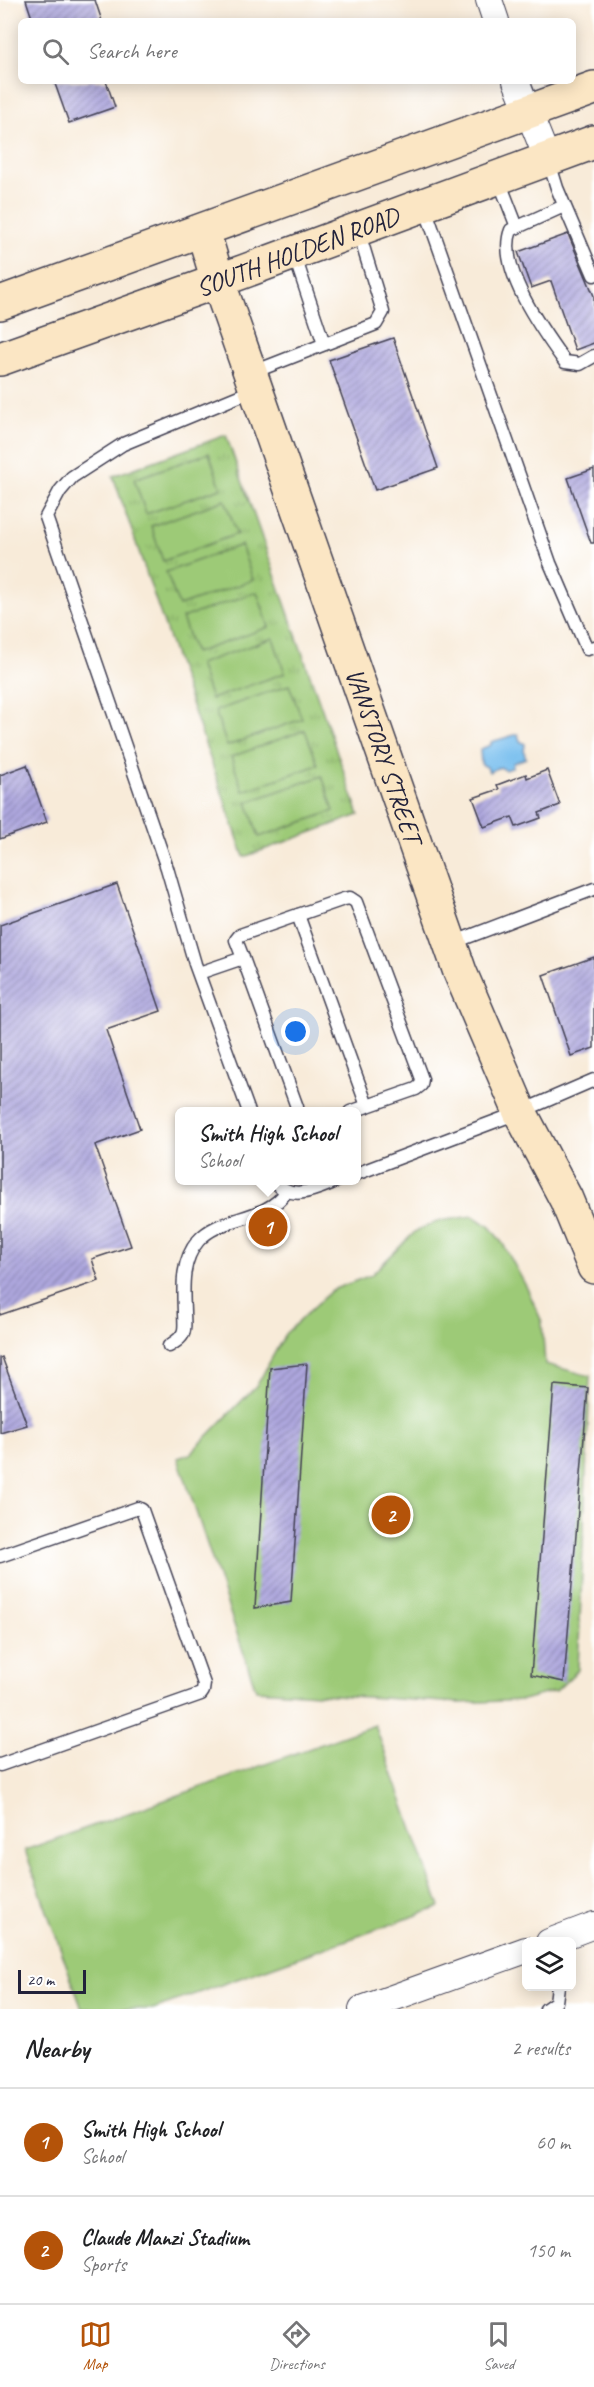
<!DOCTYPE html>
<html lang="en">
<head>
<meta charset="utf-8">
<style>
	:root { --surface:#fff; --page:#f2f2f2; --text:#202124; --muted:#757577; --line:#e0e0e0; --accent:#b45309 }
	body { margin:0; font-family:Caveat,sans-serif; background:var(--page); color:var(--text) }
	.controls { position:absolute; right:18px; bottom:18px; display:grid; overflow:hidden; border-radius:9px; box-shadow:0 3px 15px #0003 }
	.controls button { width:54px; height:54px; display:grid; place-items:center; padding:0; border:0; border-bottom:2px solid var(--line); background:var(--surface); color:var(--text); font:30px sans-serif }
	.scale { position:absolute; left:18px; bottom:15px; width:68px; box-sizing:border-box; padding-left:6px; border:3px solid #22223b; border-top:0; font-size:16px; line-height:21px; white-space:nowrap; color:#22223b; -webkit-text-stroke:4px #fff; paint-order:stroke }
	.you { position:absolute; left:296px; top:1032px; width:21px; height:21px; margin:-15px; border:4px solid #fff; border-radius:50%; background:#1a73e8; box-shadow:0 0 0 9px #1a73e833 }
	.badge { display:grid; place-items:center; width:39px; height:39px; border-radius:50%; background:var(--accent); color:#fff; font-size:20px; font-weight:700 }
	.pin { position:absolute; translate:-50% -50%; border:3px solid #fff; box-shadow:0 2px 6px #0006 }
	.popup { position:absolute; left:175px; top:1107px; width:186px; height:78px; box-sizing:border-box; display:grid; place-content:center; border-radius:9px; background:var(--surface); filter:drop-shadow(0 2px 4px #0005); font-size:20px; white-space:nowrap; color:var(--muted) }
	.popup b { font-size:22px; color:var(--text) }
	.popup::after { content:''; position:absolute; left:50%; top:100%; margin-left:-12px; border:12px solid transparent; border-top-color:var(--surface) }
	.list { margin:0; padding:0; list-style:none }
	h2 { display:flex; justify-content:space-between; align-items:center; height:78px; margin:0; padding:0 24px; font-size:26px }
	h2 small { font-size:20px; font-weight:400; color:var(--muted) }
	.list li { display:grid; grid-template-columns:39px 1fr auto; gap:18px; align-items:center; box-sizing:border-box; height:108px; padding:0 24px; border-top:2px solid var(--line) }
	.list b { display:block; font-size:22px; white-space:nowrap }
	.list p { margin:0; font-size:20px; white-space:nowrap; color:var(--muted) }
	.list em { font-size:20px; font-style:normal; color:var(--muted) }
	.icon { flex:none; width:33px; height:33px; fill:none; stroke:currentColor; stroke-width:2; stroke-linecap:round; stroke-linejoin:round }
	.map { position:relative; flex:none; width:594px; height:2009px; overflow:hidden }
	.search { position:absolute; background:var(--surface); box-shadow:0 3px 15px #0003; left:18px; right:18px; top:18px; height:66px; display:flex; align-items:center; gap:15px; box-sizing:border-box; padding:0 21px; border-radius:9px; color:var(--muted); font-size:22px }
	.sheet { height:294px; background:var(--surface) }
	nav { display:flex; justify-content:space-around; align-items:center; box-sizing:border-box; height:84px; border-top:2px solid var(--line); background:var(--surface); font-size:16px; color:var(--muted) }
	nav a { display:grid; justify-items:center; gap:3px }
	nav .on { color:var(--accent) }
	.map>svg:first-child { display:block }
</style>
</head>
<body>
<div class="map">
<svg width="594" height="2009" viewBox="0 0 594 2009">
	<defs>
		<pattern id="grass-tufts" width="24" height="20" patternUnits="userSpaceOnUse" patternTransform="scale(1.5)"><rect width="24" height="20" fill="#9dca77"/><path d="M3 7l-1-3M5 7V3M7 7l1-3M15 17l-1-3M17 17v-4M19 17l1-3" fill="none" stroke="#87ad68"/></pattern>
		<pattern id="building-hatch" width="6" height="6" patternUnits="userSpaceOnUse" patternTransform="scale(1.5)"><rect width="6" height="6" fill="#aea7de"/><path d="M-1 1l2-2M0 6l6-6M5 7l2-2" fill="none" stroke="#8d88b5"/></pattern>
	</defs>
	<rect width="100%" height="100%" fill="#fff"/>
	<filter id="ink" filterUnits="userSpaceOnUse"><feTurbulence type="fractalNoise" baseFrequency=".0167" numOctaves="2"/><feDisplacementMap in="SourceGraphic" scale="12" xChannelSelector="R" yChannelSelector="G"/><feConvolveMatrix kernelMatrix="1 2 1 2 8 2 1 2 1" color-interpolation-filters="sRGB"/></filter>
	<filter id="wash" filterUnits="userSpaceOnUse"><feTurbulence type="fractalNoise" baseFrequency=".008" numOctaves="4" result="noise"/><feDisplacementMap in="SourceGraphic" scale="24" xChannelSelector="R" yChannelSelector="G"/><feGaussianBlur stdDeviation="1.35" result="paint"/><feColorMatrix in="noise" values="0 0 0 0 0 0 0 0 0 0 0 0 0 0 0 0 0 1.4 0 .05"/><feComposite in="paint" operator="in"/></filter>
	<g filter="url(#wash)">
		<rect width="100%" height="100%" fill="#f8ebd9"/>
		<polygon fill="url(#grass-tufts)" stroke="#607659" stroke-width="1.5" points="226,435 359,815 244,857 113,476"/>
		<g fill="#9dca77" stroke="#607659" stroke-width="1.5">
			<polygon points="209,453 221,488 146,514 134,479"/>
			<polygon points="225,500 237,534 163,561 151,526"/>
			<polygon points="241,545 253,580 179,606 166,572"/>
			<polygon points="257,592 269,627 195,653 182,618"/>
			<polygon points="273,638 285,673 211,699 199,664"/>
			<polygon points="289,685 302,719 227,746 215,711"/>
			<polygon points="305,730 318,765 243,791 231,757"/>
			<polygon points="322,776 334,811 259,837 247,802"/>
			<polygon points="473,1216 490,1227 503,1244 527,1288 542,1322 545,1364 590,1376 578,1670 556,1691 523,1700 460,1703 256,1690 178,1458 190,1454 257,1385 285,1334 332,1290 371,1275 416,1231 439,1221"/>
			<polygon points="375,1725 440,1907 153,2009 82,2009 25,1850"/>
		</g>
		<polygon fill="#77beee" stroke="#4c7094" stroke-width="1.5" points="518,734 520,741 525,744 524,752 526,758 513,763 512,768 505,770 500,767 489,772 487,767 481,764 480,749 491,745 491,742"/>
		<g id="blocks">
			<g fill="url(#building-hatch)">
				<polygon points="26,0 95,0 102,21 33,21"/>
				<polygon points="54,81 106,81 115,107 69,123"/>
				<polygon points="568,234 594,296 594,343 575,350 551,281 531,288 518,252"/>
				<polygon points="393,338 438,468 375,490 329,360"/>
				<polygon points="594,469 594,543 591,543 568,478"/>
				<polygon points="27,765 47,822 0,839 0,775"/>
				<polygon points="547,770 560,805 539,813 541,818 516,827 512,817 484,827 473,798 499,789 497,785 526,774 527,778"/>
				<polygon points="117,884 161,1011 106,1030 140,1129 95,1145 131,1246 92,1259 99,1281 0,1315 0,925"/>
				<polygon points="594,957 594,1048 571,1056 543,975"/>
				<polygon points="2,1357 27,1425 0,1433 0,1358"/>
				<polygon points="307,1364 291,1602 255,1608 270,1368"/>
				<polygon points="554,1385 588,1388 564,1682 531,1675"/>
			</g>
		</g>
	</g>
	<g filter="url(#ink)">
		<use href="#blocks" fill-opacity="0" stroke="#424053" stroke-width="1.5"/>
		<g fill="none" stroke-linecap="round" stroke-linejoin="round">
			<g stroke="#424053" stroke-width="15">
				<g id="lane">
					<polyline points="548,159 557,188 594,275"/>
					<polyline points="498,178 517,227"/>
					<polyline points="424,205 550,563 587,649 594,647"/>
					<path d="M564 206 511 230C496 267 544 333 565 362L580 364 594 356"/>
					<polyline points="294,254 324,344"/>
					<polyline points="251,373 376,324 383,312 358,230"/>
					<polyline points="298,915 367,1106"/>
					<polyline points="452,943 594,889"/>
					<polyline points="243,958 297,1107"/>
					<polyline points="199,973 243,958 236,940 240,935 344,899 350,898 356,902 422,1079 421,1085 416,1089 350,1112"/>
					<polyline points="249,1112 195,964 167,868 46,517 60,491 72,477 123,444 256,389"/>
					<polyline points="356,1174 520,1112 594,1080"/>
					<path d="M274 1180C291 1204 318 1188 339 1180"/>
					<path d="M169 1346C175 1342 183 1338 184 1330 185 1325 184 1317 184 1312 183 1287 181 1261 198 1241 220 1215 266 1222 286 1192"/>
					<polyline points="0,1556 138,1508 142,1510 204,1684 203,1691 201,1694 0,1765"/>
					<polyline points="546,2009 556,2002 558,1986"/>
				</g>
			</g>
			<g stroke="#424053" stroke-width="28">
				<g id="street">
					<polyline points="489,0 496,21"/>
					<polyline points="516,81 547,158"/>
					<polyline points="549,1942 594,1925"/>
					<polyline points="362,2009 526,1950"/>
				</g>
			</g>
			<g stroke="#424053" stroke-width="36">
				<g id="secondary">
					<path id="s1" d="M203 231 218 281 460 972 520 1112 566 1199 594 1267"/>
					<polyline points="0,303 594,88"/>
					<path id="s2" d="M0 359 218 281 594 142"/>
				</g>
			</g>
			<use href="#lane" stroke="#fff" stroke-width="12"/>
			<use href="#street" stroke="#fff" stroke-width="26"/>
			<use href="#secondary" stroke="#fbe6c4" stroke-width="33"/>
		</g>
	</g>
	<g text-anchor="middle" stroke-width="4.5" stroke-linejoin="round" paint-order="stroke">
		<g font-size="26" fill="#22223b" stroke="#fff">
			<text dy="9" stroke="none"><textPath href="#s2" startOffset="316">SOUTH HOLDEN ROAD</textPath></text>
			<text dy="9" stroke="none"><textPath href="#s1" startOffset="555">VANSTORY STREET</textPath></text>
		</g>
	</g>
</svg>
<div class="controls">
<button><svg class="icon" aria-label="layers" viewBox="0 0 24 24"><path d="M12 4l9 5-9 5-9-5zM3 14l9 5 9-5"/></svg></button>
</div>
<div class="scale">20 m</div>
<div class="you"></div>
<div class="pin badge" style="left:268px;top:1227px">1</div>
<div class="popup"><b>Smith High School</b>School</div>
<div class="pin badge" style="left:391px;top:1515px">2</div>
<div class="search"><svg class="icon" aria-label="search" viewBox="0 0 24 24"><circle cx="10" cy="10" r="6"/><path d="M15 15l6 6"/></svg>Search here</div>
</div>
<section class="sheet">
<h2>Nearby<small>2 results</small></h2>
<ul class="list">
<li><span class="badge">1</span><div><b>Smith High School</b><p>School</p></div><em>60 m</em></li>
<li><span class="badge">2</span><div><b>Claude Manzi Stadium</b><p>Sports</p></div><em>150 m</em></li>
</ul>
</section>
<nav>
<a class="on"><svg class="icon" aria-label="map" viewBox="0 0 24 24"><path d="M3 6l6-2 6 2 6-2v14l-6 2-6-2-6 2zM9 4v14M15 6v14"/></svg>Map</a>
<a><svg class="icon" aria-label="directions" viewBox="0 0 24 24"><path d="M12 3l9 9-9 9-9-9zM9 14v-3h6M13 9l2 2-2 2"/></svg>Directions</a>
<a><svg class="icon" aria-label="saved" viewBox="0 0 24 24"><path d="M7 4h10v16l-5-4-5 4z"/></svg>Saved</a>
</nav>
</body>
</html>
